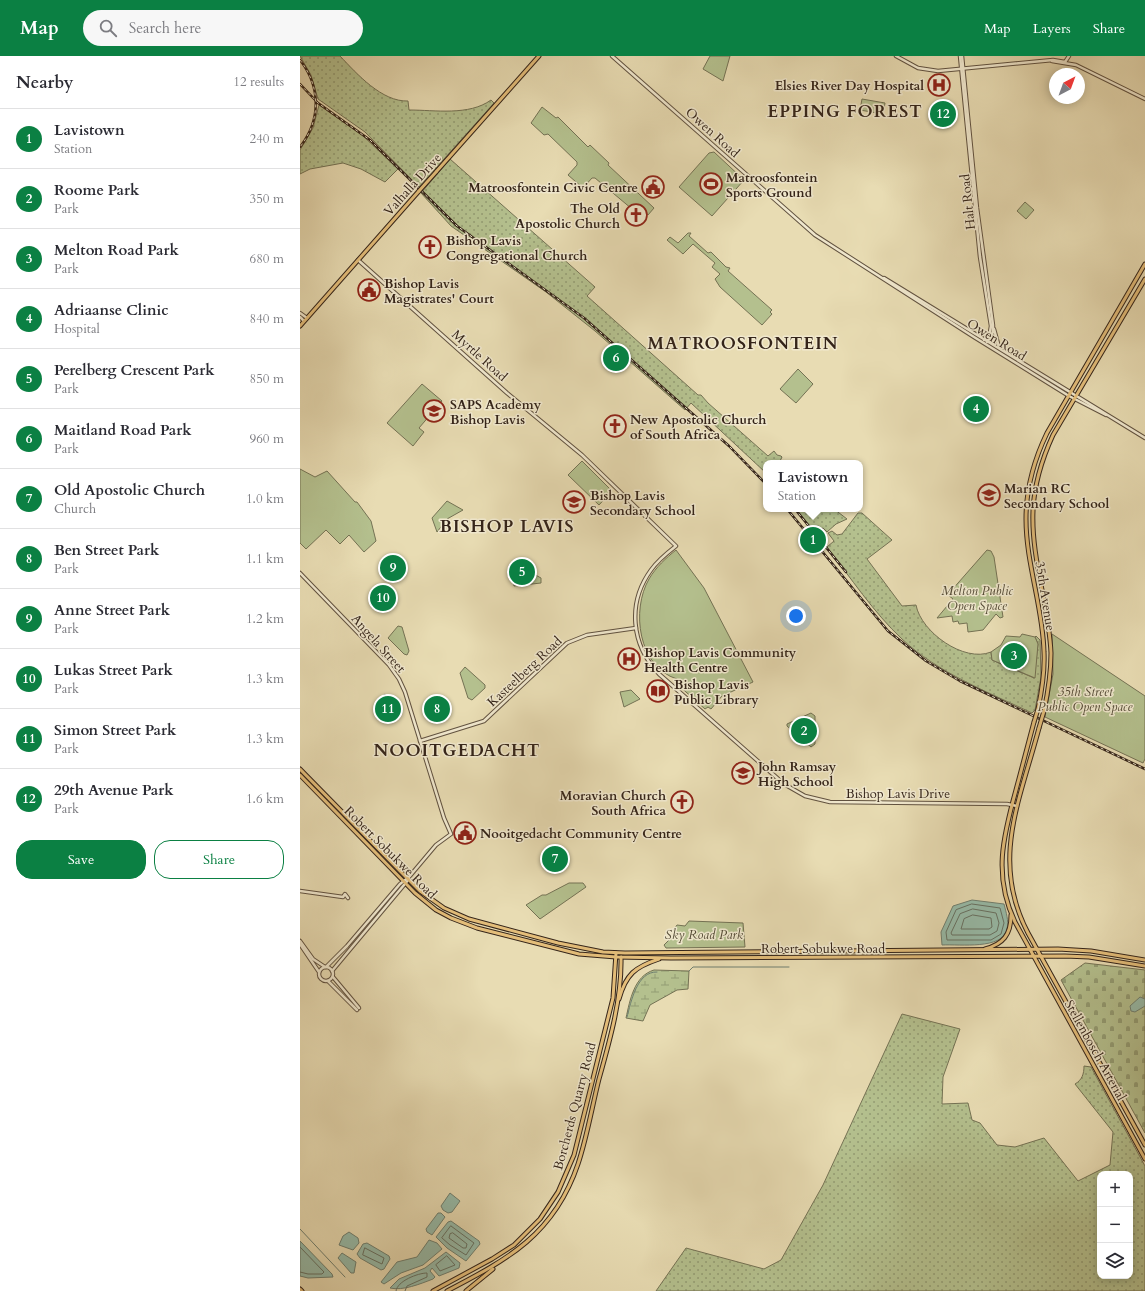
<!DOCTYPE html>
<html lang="en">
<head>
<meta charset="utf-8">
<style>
	:root { --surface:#fff; --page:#f7f7f7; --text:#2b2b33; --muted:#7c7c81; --line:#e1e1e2; --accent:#0b8043 }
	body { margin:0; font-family:Cardo,serif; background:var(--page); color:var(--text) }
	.controls { position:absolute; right:12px; bottom:12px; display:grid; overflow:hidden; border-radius:8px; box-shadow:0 2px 10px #0003 }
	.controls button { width:36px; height:36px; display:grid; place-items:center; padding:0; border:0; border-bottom:1px solid var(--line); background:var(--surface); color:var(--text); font:20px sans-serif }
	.compass { position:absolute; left:749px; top:12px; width:36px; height:36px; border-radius:50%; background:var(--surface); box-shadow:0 2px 10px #0003; rotate:41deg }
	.you { position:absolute; left:496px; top:560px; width:14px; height:14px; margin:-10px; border:3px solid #fff; border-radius:50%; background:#1a73e8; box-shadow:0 0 0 6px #1a73e833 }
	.badge { display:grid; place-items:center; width:26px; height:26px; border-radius:50%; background:var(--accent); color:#fff; font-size:13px; font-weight:700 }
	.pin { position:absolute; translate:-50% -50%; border:2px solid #fff; box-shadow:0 1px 4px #0006 }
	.popup { position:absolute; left:463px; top:404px; width:100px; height:52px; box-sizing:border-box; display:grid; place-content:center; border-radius:8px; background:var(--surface); filter:drop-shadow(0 1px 3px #0005); font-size:13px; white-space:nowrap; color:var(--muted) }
	.popup b { font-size:15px; color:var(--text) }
	.popup::after { content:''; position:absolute; left:50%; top:100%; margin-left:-8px; border:8px solid transparent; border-top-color:var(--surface) }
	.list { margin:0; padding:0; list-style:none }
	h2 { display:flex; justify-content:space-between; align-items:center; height:52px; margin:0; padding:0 16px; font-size:17px }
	h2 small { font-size:13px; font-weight:400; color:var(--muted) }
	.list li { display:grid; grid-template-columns:26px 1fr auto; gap:12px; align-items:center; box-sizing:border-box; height:60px; padding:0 16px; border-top:1px solid var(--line) }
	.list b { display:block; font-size:15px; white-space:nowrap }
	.list p { margin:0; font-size:13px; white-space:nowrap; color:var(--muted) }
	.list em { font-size:13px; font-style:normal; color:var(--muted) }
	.actions { display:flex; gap:8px; padding:12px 16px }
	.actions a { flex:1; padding:9px 0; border:1px solid var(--accent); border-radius:16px; text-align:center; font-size:14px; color:var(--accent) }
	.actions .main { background:var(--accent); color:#fff }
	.icon { flex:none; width:22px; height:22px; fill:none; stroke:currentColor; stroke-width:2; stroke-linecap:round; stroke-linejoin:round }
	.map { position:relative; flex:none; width:845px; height:1235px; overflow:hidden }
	header { display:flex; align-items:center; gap:24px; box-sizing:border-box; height:56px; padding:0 20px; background:var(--accent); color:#fff }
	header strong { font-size:19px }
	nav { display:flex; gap:22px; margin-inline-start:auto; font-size:14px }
	.search { width:280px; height:36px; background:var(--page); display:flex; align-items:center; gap:10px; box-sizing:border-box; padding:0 14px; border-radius:22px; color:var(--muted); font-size:15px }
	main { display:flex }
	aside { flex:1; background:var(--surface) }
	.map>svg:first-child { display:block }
</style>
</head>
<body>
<header>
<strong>Map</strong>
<div class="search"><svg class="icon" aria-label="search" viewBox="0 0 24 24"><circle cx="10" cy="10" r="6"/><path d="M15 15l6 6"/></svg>Search here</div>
<nav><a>Map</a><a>Layers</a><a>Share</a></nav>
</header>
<main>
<aside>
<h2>Nearby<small>12 results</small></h2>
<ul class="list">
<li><span class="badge">1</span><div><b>Lavistown</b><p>Station</p></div><em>240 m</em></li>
<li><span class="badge">2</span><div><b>Roome Park</b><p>Park</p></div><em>350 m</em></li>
<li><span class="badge">3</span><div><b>Melton Road Park</b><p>Park</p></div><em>680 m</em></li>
<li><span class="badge">4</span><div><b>Adriaanse Clinic</b><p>Hospital</p></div><em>840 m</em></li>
<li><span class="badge">5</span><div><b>Perelberg Crescent Park</b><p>Park</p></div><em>850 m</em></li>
<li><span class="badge">6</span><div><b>Maitland Road Park</b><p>Park</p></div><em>960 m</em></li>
<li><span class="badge">7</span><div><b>Old Apostolic Church</b><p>Church</p></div><em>1.0 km</em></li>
<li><span class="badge">8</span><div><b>Ben Street Park</b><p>Park</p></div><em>1.1 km</em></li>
<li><span class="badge">9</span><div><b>Anne Street Park</b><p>Park</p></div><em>1.2 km</em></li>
<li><span class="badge">10</span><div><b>Lukas Street Park</b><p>Park</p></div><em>1.3 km</em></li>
<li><span class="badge">11</span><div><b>Simon Street Park</b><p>Park</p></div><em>1.3 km</em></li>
<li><span class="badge">12</span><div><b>29th Avenue Park</b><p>Park</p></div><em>1.6 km</em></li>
</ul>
<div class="actions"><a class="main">Save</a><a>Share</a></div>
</aside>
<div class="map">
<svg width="845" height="1235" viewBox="0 0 845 1235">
	<defs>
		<pattern id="grass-dots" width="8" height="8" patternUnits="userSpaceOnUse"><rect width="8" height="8" fill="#b4c08e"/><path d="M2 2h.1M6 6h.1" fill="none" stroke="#939c73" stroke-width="1.8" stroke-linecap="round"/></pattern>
		<pattern id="wetland-marsh" width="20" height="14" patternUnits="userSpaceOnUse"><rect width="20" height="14" fill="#b4c08e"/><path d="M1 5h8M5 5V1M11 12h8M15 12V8" fill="none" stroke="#939c73"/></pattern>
		<pattern id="cemetery-stones" width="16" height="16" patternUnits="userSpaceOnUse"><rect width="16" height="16" fill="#b4c08e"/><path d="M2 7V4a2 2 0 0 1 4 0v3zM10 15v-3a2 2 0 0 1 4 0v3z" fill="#939c73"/></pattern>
	</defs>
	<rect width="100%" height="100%" fill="#e8dcb3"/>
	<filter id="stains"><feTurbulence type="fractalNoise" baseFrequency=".005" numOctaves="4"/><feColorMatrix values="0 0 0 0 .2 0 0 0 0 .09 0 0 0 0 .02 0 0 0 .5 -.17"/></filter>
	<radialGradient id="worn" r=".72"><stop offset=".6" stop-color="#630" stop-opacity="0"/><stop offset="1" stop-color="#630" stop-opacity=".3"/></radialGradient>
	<g fill="url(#grass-dots)" stroke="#747254" fill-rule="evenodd">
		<path d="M0 0H40C57 18 82 46 108 45L109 54C135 54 169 60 191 44L194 47 119 131 65 76 18 43 11 19Z"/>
		<polygon points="19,49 61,78 98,113 85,126 61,113 43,107 10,113 0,118 0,94 13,72"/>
		<polygon points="150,103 295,231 287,240 398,339 401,339 408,347 468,400 474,395 477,399 481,400 482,401 479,407 466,407 466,417 391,347 385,354 295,275 246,236 151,170 121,137"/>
		<polygon points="496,453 534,453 547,463 536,468 527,476 523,472 515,476"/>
		<path d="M558 457H562L592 484 567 503 602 550 616 549C621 576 664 607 691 596L692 604 734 622 738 588 735 581 736 580 740 584 741 621 735 654 732 657C688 636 638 617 602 583 574 557 550 521 527 491L534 485 528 477 532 475 537 479 542 478Z"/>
		<path d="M602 958 660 973 643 1021 642 1048 668 1047 672 1064 680 1067 697 1089 715 1091 744 1082 778 1125 810 1109 813 1076 775 1028C782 1024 784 1018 784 1010L791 1011 845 1110V1235H356L386 1192 464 1213 481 1204 523 1129ZM800 1118H830V1220H800Z"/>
	</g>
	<path fill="url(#wetland-marsh)" stroke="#747254" d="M354 914 389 915 388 933 377 934 350 949 343 965 326 962C330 944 334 920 354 914Z"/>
	<polygon fill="url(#cemetery-stones)" stroke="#747254" points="785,907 845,914 845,1077 761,924"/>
	<g fill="#b4c08e" stroke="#747254">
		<polygon points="410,0 430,0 423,25 403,13"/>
		<polygon points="562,43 585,47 583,58 560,54"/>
		<polygon points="648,46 650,69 639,70 637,47"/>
		<polygon points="242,51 256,62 258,61 288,91 290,89 309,107 308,109 354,152 348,159 336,148 332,153 295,122 292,122 283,132 268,119 277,109 277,106 248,78 244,79 231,67"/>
		<polygon points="414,96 444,124 412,160 379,131 409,97"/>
		<polygon points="725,146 734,154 726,163 717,155"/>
		<polygon points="388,177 391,177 389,180 408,197 411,196 426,211 430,212 428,215 472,254 470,256 472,258 462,269 420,231 415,223 420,218 412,211 415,207 393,188 383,198 367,184 370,181 378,187"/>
		<polygon points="312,295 325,305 321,312 308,301"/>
		<polygon points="498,313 513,328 496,347 480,333"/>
		<polygon points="122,328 142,345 119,372 124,376 113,390 87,367"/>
		<polygon points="282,405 312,435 299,449 268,419"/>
		<polygon points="0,413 15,421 27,415 55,446 57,446 71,465 76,485 64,496 49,479 40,488 26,474 6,493 0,487"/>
		<polygon points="147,445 163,454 147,463 137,476 132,462"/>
		<path d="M376 494 404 532 453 626 422 640 411 653 408 651 405 653 377 628V623C338 611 331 554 349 523 356 511 366 502 376 494Z"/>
		<polygon points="687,494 691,495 694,501 703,561 700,562 696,558 683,574 668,576 667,567 659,568 658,565 653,566 652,560 637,562 653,543 648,539 651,535"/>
		<polygon points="93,499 99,518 98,521 82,505"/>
		<polygon points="219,510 241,522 241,527 214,530 213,521"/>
		<polygon points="81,534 84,534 91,541 82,549 75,543"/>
		<polygon points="98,570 102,571 109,595 107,599 104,598 88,582"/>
		<polygon points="722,578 735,581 738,588 735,622 692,604 691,596 701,589 706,580 720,581"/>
		<polygon points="752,578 845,640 845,703 843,707 745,661 753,618"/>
		<polygon points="165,611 185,629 185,632 172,644 168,642 160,617"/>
		<polygon points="331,634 340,643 324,651 320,636"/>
		<polygon points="85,638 87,640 93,660 78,646 79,643"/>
		<polygon points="143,646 146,657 132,661 129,651"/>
		<polygon points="511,657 515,660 515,688 511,691 487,670 487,668"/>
		<polygon points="269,827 283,827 286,831 240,863 226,849 242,839 246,839"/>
		<polygon points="389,865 443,867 445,891 366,892 364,889 376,877 373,874 377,869 385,870"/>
	</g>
	<g fill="#97bcaa" stroke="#6f7f70">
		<path d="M672 844 704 848C706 856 709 865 707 873 703 894 660 888 642 889L641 876 653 850Z"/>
		<polygon points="840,941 845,943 845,950 835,956 831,955 830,950"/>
		<polygon points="150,1137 160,1145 152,1156 148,1157 143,1154 141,1150"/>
		<polygon points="138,1157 141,1157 145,1161 132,1179 127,1176 126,1173"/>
		<polygon points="151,1165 179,1185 180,1188 166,1205 147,1192 136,1181 148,1166"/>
		<polygon points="49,1176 58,1182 59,1187 53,1194 39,1189 43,1180"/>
		<polygon points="129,1184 137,1187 142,1193 123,1209 101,1217 84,1228 81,1226 97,1206 117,1201"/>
		<polygon points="0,1185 32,1218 33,1221 8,1222 0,1220"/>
		<polygon points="67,1187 89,1200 90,1203 84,1213 81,1214 60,1202 57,1198 63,1188"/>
		<path d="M146 1196 160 1207 159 1212 139 1220 132 1212 130 1215 135 1221 133 1223C120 1228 103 1235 90 1232L99 1223 125 1212Z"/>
		<polygon points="42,1197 56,1206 54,1217 51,1217 38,1202"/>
	</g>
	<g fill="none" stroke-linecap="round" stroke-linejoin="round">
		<g stroke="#667062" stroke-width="1">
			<polygon points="672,848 700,852 704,867 701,878 691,884 647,884 646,876 656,854"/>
			<polygon points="673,853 696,857 699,867 697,875 690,879 652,879 651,877 660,858"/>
			<polygon points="673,859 691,862 692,871 689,873 661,873 664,863"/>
			<polygon points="151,1170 174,1187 166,1199 150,1189 142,1182"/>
			<polygon points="153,1177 167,1188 166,1192 163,1192 149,1182 150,1178"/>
			<polyline points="0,1191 24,1216 22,1218 8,1218 0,1216"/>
			<polygon points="65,1192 84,1202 82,1208 63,1199"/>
			<polygon points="147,1200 155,1209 140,1215 136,1209"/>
			<path d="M96 1235C97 1225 118 1217 127 1217V1221L107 1230 105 1235"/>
		</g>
		<g stroke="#6f7f70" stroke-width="1">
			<polyline points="389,915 393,911 489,911"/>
			<path d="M327 961C331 946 337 915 357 916"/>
			<polyline points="0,1173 45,1221"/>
		</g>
		<g stroke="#615240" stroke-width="4.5">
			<g id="minor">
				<polyline points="312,0 515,179 674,281 769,340 806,359"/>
				<polyline points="596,0 618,12 638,15 753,4 765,6"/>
				<polyline points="660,0 680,201 691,270 690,276 684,284"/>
				<polyline points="662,0 677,152 693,269 693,276 687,286"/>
				<polyline points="752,5 776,9 845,43"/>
				<polyline points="765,6 769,0"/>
				<path d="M58 204 207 337 282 399 376 490C367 497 358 504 351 514 327 547 331 589 359 618L484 728 505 740 530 746 707 748 717 750"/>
				<polyline points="584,222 845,382"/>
				<polyline points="0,257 7,262"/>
				<polyline points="0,261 4,265"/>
				<polyline points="694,273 699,291"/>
				<polyline points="0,517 89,609 99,623 105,636 144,762 151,778 136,789 109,821 100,828 47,890 26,911"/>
				<polyline points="120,685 184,665 267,587 287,579 336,572"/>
				<polyline points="0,835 43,841 45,838 48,842"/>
				<polyline points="0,885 13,903 25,911"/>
				<polyline points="0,888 19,916"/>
				<circle cx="26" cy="918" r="7"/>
				<polyline points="32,915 109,823"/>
				<polyline points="33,921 59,952"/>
				<polyline points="28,925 57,954"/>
			</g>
		</g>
		<g stroke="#342419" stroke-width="5">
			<g id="major">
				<polyline points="136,116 239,0"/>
				<polyline points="0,270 119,135"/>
				<path d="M738 653C742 634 745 615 744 596 743 551 726 508 726 463 726 433 734 404 747 377L845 208"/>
				<path d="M744 655C748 636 751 617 751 597 749 549 731 503 733 455 734 429 742 403 753 379L845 223"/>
				<path d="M734 666C728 688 722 711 716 734 703 781 693 820 715 866L845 1103"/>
				<path d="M739 672C720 744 690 805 728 877L845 1089"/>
				<polyline points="0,713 103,818 120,835 144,852 169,863 258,887 303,896 325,897 758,893 791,895 845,904"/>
				<polyline points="0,719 115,837 136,854 151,862 177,872 279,898 316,901 371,902 765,900 789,901 845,910"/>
				<path d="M685 893C703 888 711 879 711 859"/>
				<path d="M319 943C326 918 335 911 359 903"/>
				<polyline points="0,1233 2,1235"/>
				<polyline points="133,1235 192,1203 214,1189 240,1163 258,1136 274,1099 313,942 316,897"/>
				<path d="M147 1235C208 1203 254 1179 278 1108 287 1081 292 1051 299 1023 310 984 322 942 321 901"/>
				<polyline points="166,1235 193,1213"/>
			</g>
		</g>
		<use href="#minor" stroke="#f0e8ce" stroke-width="2.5"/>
		<use href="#major" stroke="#e4be7a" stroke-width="3"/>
		<g stroke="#342419" stroke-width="2.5">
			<g id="rail">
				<path d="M0 4C21 31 21 64 0 91"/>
				<polyline points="0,28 18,47 70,84 157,170 284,262 429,390 466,428"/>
				<polyline points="487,453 588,575 626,605 660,625 845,713"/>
				<polyline points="495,453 546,516"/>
			</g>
		</g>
		<use href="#rail" stroke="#f0e8ce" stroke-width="1" stroke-dasharray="3" stroke-linecap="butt"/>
		<g stroke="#342419" stroke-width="5" stroke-linecap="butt">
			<g id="major-bridge">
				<polyline points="119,135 136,116"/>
				<polyline points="734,666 738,653"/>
				<polyline points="739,672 744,655"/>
			</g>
		</g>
		<use href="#major-bridge" stroke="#e4be7a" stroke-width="3"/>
	</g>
	<defs>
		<g id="hospital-ring" transform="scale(1.15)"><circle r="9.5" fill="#f0e8ce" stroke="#8f2418" stroke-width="1.5"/><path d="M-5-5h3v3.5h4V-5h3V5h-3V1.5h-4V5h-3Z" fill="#8f2418"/></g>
		<g id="stadium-ring" transform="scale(1.15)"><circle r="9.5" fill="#f0e8ce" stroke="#8f2418" stroke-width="1.5"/><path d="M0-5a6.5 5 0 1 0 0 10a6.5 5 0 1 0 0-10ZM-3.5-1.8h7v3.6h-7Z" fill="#8f2418"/></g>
		<g id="civic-ring" transform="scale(1.15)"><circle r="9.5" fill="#f0e8ce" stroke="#8f2418" stroke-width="1.5"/><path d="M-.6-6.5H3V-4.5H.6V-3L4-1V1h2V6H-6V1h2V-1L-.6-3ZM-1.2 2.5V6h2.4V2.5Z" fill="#8f2418"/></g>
		<g id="church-ring" transform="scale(1.15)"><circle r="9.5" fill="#f0e8ce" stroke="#8f2418" stroke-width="1.5"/><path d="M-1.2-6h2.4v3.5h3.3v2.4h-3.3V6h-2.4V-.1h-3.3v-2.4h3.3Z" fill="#8f2418"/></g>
		<g id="university-ring" transform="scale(1.15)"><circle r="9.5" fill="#f0e8ce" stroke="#8f2418" stroke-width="1.5"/><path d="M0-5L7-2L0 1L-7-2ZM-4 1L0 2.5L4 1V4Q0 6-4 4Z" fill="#8f2418"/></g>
		<g id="school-ring" transform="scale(1.15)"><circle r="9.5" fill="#f0e8ce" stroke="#8f2418" stroke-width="1.5"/><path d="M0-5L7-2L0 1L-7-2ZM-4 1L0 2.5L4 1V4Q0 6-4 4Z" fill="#8f2418"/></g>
		<g id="library-ring" transform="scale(1.15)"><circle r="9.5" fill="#f0e8ce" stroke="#8f2418" stroke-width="1.5"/><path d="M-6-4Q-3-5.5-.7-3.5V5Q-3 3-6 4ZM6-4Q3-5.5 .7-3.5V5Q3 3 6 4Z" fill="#8f2418"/></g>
	</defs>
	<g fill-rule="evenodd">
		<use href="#hospital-ring" x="639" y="29"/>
		<use href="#stadium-ring" x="411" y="128"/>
		<use href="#civic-ring" x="353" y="131"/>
		<use href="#church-ring" x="336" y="159"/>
		<use href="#church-ring" x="130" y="191"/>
		<use href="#civic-ring" x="69" y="234"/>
		<use href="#university-ring" x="134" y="355"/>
		<use href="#church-ring" x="315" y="370"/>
		<use href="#school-ring" x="689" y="439"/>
		<use href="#school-ring" x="274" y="446"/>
		<use href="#hospital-ring" x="329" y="603"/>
		<use href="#library-ring" x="358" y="635"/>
		<use href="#school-ring" x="443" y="717"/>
		<use href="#church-ring" x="382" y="746"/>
		<use href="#civic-ring" x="165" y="777"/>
	</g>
	<g text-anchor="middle" stroke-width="3" stroke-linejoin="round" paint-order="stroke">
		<g font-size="13" font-weight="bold" fill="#342419" stroke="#f0e8ce" text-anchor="start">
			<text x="624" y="34" text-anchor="end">Elsies River Day Hospital</text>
			<text x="426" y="126">Matroosfontein<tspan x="426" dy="15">Sports Ground</tspan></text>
			<text x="338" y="136" text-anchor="end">Matroosfontein Civic Centre</text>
			<text x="320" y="157" text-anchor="end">The Old<tspan x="320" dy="15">Apostolic Church</tspan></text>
			<text x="146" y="189">Bishop Lavis<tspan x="146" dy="15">Congregational Church</tspan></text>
			<text x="84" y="232">Bishop Lavis<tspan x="84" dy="15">Magistrates' Court</tspan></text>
			<text x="150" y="353">SAPS Academy<tspan x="150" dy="15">Bishop Lavis</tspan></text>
			<text x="330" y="368">New Apostolic Church<tspan x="330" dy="15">of South Africa</tspan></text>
			<text x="704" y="437">Marian RC<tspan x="704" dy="15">Secondary School</tspan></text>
			<text x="290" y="444">Bishop Lavis<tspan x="290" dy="15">Secondary School</tspan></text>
			<text x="344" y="601">Bishop Lavis Community<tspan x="344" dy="15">Health Centre</tspan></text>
			<text x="374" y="633">Bishop Lavis<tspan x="374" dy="15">Public Library</tspan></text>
			<text x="458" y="715">John Ramsay<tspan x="458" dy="15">High School</tspan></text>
			<text x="366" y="744" text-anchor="end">Moravian Church<tspan x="366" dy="15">South Africa</tspan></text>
			<text x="180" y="782">Nooitgedacht Community Centre</text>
		</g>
		<g font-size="13" fill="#342419" stroke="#f0e8ce">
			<text transform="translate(413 76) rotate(42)" y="5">Owen Road</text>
			<text transform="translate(112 128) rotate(-48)" y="5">Valhalla Drive</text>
			<text transform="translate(667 146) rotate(-96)" y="5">Halt Road</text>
			<text transform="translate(697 283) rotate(32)" y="5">Owen Road</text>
			<text transform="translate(180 299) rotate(42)" y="5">Myrtle Road</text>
			<text transform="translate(746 540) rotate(81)" y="5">35th Avenue</text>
			<text transform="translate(79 587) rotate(48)" y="5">Angela Street</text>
			<text transform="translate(224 615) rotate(-43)" y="5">Kasteelberg Road</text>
			<text x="598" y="742">Bishop Lavis Drive</text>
			<text transform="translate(91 796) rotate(45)" y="5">Robert Sobukwe Road</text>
			<text x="523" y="897">Robert Sobukwe Road</text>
			<text transform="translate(796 994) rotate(61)" y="5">Stellenbosch Arterial</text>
			<text transform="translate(274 1050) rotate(-75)" y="5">Borcherds Quarry Road</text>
		</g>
		<g font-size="13" font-style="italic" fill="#544b36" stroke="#f0e8ce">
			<text x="677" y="539">Melton Public<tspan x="677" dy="15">Open Space</tspan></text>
			<text x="785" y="640">35th Street<tspan x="785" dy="15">Public Open Space</tspan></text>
			<text x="404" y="883">Sky Road Park</text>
		</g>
		<g font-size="17" font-weight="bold" letter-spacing="1" fill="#342419" stroke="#f0e8ce">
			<text x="545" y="61">EPPING FOREST</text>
			<text x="443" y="293">MATROOSFONTEIN</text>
			<text x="207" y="476">BISHOP LAVIS</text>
			<text x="157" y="700">NOOITGEDACHT</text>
		</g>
	</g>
	<rect width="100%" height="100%" filter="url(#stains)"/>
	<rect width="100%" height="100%" fill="url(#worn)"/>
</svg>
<div class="controls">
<button>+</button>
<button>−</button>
<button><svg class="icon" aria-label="layers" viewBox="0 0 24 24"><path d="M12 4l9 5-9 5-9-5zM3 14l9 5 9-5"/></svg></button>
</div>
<svg class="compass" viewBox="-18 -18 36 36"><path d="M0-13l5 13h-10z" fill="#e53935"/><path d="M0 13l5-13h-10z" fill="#7c7c81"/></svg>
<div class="you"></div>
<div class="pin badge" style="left:513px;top:484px">1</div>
<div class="popup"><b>Lavistown</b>Station</div>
<div class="pin badge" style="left:504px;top:675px">2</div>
<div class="pin badge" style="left:714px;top:600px">3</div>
<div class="pin badge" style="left:676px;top:353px">4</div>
<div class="pin badge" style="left:222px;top:516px">5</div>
<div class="pin badge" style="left:316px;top:302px">6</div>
<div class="pin badge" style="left:255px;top:803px">7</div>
<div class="pin badge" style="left:137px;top:653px">8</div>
<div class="pin badge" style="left:93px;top:512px">9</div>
<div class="pin badge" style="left:83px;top:542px">10</div>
<div class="pin badge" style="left:88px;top:653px">11</div>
<div class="pin badge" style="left:643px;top:58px">12</div>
</div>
</main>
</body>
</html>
